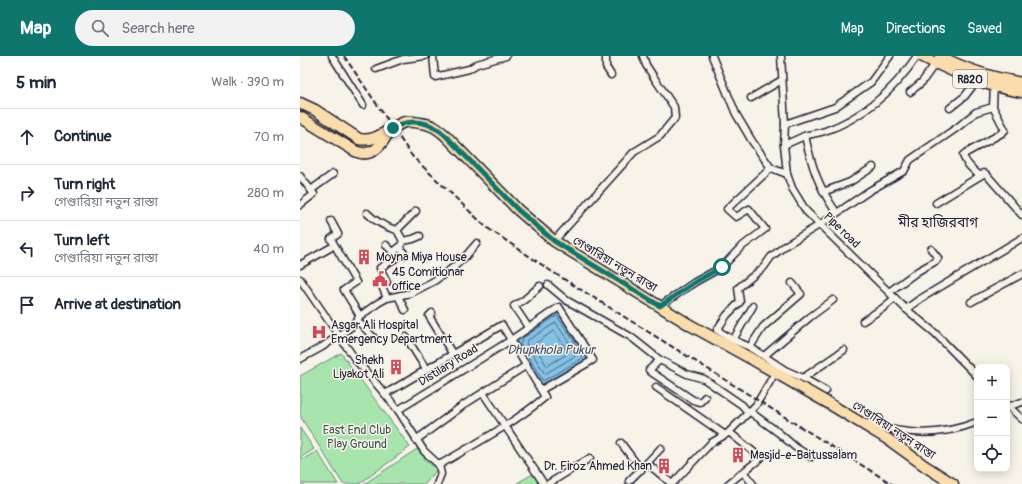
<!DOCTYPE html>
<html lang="en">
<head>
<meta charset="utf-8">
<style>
	:root { --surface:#fff; --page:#f2f2f3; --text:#1f2937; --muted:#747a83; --line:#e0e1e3; --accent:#0f766e }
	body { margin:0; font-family:Pangolin,"Noto Sans Bengali",sans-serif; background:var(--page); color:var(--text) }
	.controls { position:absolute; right:12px; bottom:12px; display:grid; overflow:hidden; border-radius:8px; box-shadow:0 2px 10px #0003 }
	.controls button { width:36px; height:36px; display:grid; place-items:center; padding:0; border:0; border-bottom:1px solid var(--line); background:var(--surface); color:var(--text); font:20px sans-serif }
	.stop { position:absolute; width:12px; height:12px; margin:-9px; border:3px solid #0f766e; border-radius:50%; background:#fff }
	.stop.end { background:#0f766e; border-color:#fff; box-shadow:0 1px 4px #0008 }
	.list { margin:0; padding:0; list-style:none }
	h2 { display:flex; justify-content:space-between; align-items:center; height:52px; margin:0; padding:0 16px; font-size:17px }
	h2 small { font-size:13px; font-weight:400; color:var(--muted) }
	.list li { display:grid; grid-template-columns:26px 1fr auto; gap:12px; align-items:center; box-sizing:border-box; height:56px; padding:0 16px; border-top:1px solid var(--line) }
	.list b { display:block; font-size:15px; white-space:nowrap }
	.list p { margin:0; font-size:13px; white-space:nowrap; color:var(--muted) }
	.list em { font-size:13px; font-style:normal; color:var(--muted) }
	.icon { flex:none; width:22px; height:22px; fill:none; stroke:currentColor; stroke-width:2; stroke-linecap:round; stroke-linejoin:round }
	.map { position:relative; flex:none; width:722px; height:428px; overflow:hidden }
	header { display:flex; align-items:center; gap:24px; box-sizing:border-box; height:56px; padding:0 20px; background:var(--accent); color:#fff }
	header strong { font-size:19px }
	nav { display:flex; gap:22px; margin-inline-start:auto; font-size:14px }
	.search { width:280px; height:36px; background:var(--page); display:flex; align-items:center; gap:10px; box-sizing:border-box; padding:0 14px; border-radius:22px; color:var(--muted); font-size:15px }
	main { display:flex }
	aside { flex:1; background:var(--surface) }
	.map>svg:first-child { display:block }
</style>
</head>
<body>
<header>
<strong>Map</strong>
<div class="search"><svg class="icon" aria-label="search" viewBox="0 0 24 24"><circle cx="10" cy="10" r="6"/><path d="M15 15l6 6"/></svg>Search here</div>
<nav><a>Map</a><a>Directions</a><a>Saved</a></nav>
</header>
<main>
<aside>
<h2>5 min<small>Walk · 390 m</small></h2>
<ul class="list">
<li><svg class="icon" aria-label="ahead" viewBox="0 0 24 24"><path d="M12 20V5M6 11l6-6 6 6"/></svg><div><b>Continue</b></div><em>70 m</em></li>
<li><svg class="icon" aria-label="right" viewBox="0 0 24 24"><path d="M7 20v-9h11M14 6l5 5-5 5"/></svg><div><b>Turn right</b><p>গেণ্ডারিয়া নতুন রাস্তা</p></div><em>280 m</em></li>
<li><svg class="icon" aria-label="left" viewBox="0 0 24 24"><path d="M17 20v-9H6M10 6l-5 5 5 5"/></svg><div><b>Turn left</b><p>গেণ্ডারিয়া নতুন রাস্তা</p></div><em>40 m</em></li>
<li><svg class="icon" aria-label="arrive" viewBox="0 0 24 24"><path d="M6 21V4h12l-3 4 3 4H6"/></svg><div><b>Arrive at destination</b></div></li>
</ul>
</aside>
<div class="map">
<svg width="722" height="428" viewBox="0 0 722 428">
	<rect width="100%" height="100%" fill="#f7f3e8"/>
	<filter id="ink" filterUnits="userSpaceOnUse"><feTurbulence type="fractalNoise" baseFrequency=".025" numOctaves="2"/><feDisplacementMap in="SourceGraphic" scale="8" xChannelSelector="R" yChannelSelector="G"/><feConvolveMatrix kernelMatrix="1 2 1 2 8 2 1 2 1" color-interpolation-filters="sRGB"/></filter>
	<g filter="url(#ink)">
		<g fill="#a8e5ac" stroke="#658474">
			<polygon points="41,297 110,391 59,428 43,428 0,360 0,320"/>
			<polygon points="0,372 14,393 0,402"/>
			<polygon points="117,393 128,406 137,414 125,428 64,428"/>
			<polygon points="17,395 38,428 0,428 0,405"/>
			<polygon points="233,418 239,428 217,428 217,427"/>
		</g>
		<polygon fill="#84c1e4" stroke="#5d81a0" points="259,254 276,281 281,292 289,303 242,331 216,289 219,280"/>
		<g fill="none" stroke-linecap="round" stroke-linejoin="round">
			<g stroke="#49627f" stroke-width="1">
				<polygon points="257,260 273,283 283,302 243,325 220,288 223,282"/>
				<polygon points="256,267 268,285 275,300 245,318 226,287 227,285"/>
				<polygon points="254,275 263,288 267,298 247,310 234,289"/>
			</g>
			<g stroke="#22223b" stroke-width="9">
				<g id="minor">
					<polyline points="32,0 63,49"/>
					<polyline points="133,0 135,21 169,13 177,8 206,0"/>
					<polyline points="306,0 306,11 311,19"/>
					<polyline points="412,0 436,58 452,85 471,112 487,118"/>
					<polyline points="481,0 485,68 484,89 487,118 492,132 506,155 606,253 635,277 677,320"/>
					<polyline points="76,13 103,3 125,0"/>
					<path d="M694 28 693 51 705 74 702 77 666 97 663 99C665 107 673 114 680 120L684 117 686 118 722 159"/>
					<polyline points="610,36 622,26 637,5"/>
					<polyline points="451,42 482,24"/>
					<polyline points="650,52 665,40 678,23"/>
					<polyline points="485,68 535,51 571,26 590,0"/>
					<path d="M505 80C512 111 518 130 536 156"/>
					<path d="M484 89C491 86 498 83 504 80 511 78 519 77 525 75 565 61 594 34 617 0"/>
					<polyline points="0,120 14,138 0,149"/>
					<polyline points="11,134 33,118"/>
					<polyline points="523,136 550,126 573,111"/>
					<polyline points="636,147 680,120"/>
					<path d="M67 157C76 166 85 171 97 174"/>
					<polyline points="31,165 38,178 31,183 56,226 44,234 60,260"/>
					<polyline points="103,185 113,183 120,180"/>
					<polyline points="254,185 334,96 360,80 375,62 374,51 355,23 346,9 343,0"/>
					<polyline points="86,189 93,196"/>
					<polyline points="105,199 100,191 103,185 97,174 116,155"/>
					<polyline points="0,209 30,192"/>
					<polyline points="0,223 55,303 85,338 98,354 124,395 139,409 141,418 137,428"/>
					<polyline points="248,229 266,244 331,281 360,304 387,318 404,323 442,349 448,356"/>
					<polyline points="589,236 618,215 636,205 638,202 631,193"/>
					<polyline points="98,240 105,254"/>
					<polyline points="87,242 81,228 87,226 80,212 96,202 93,196 100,191"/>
					<polyline points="671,246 722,218"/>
					<polyline points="360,250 395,226 422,211 440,192 465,173 449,153 436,161 427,153 471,112"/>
					<polyline points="606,253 620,243 722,182"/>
					<polyline points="132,257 129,260 152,297"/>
					<polyline points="57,264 75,283"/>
					<polyline points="563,265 583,252 595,242"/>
					<polyline points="228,271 214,250 224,244 240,230"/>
					<polyline points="106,281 126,313"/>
					<polyline points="433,284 453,250"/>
					<polyline points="450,291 463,271 501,238 492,227"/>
					<polyline points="464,300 510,261 533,244"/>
					<polyline points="0,303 22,291 51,271 60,260 78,247 87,242 111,237 134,225 154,211 165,201 177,187"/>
					<polyline points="360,304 350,313 349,314 351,316 393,344 400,346 405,341"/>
					<polyline points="503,322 544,294"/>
					<polyline points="356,331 425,379"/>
					<polyline points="526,335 503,322 485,314 450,291 433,284 417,274 427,259 440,246 438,232 464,211 471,201 486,189 521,168 569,135 604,115 610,104 658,71 676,56 693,51"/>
					<polyline points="183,337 244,428"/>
					<path d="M85 338 202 269 245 341C213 368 175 388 139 409"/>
					<polyline points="707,349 722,363"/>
					<polyline points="707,351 722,346"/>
					<polyline points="98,354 211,284 259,251 293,304 241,334"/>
					<polyline points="449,355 479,377 495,391 511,401"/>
					<path d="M567 367C605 379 639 381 677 366"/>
					<polyline points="116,384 165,348 227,309"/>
					<polyline points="321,387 341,414"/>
					<polyline points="347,407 361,392"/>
					<polyline points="444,417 453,428"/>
					<polyline points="329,425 347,407 372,428"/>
					<polyline points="248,428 290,402"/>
					<polyline points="372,428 411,387 428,377"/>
					<polyline points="428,428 461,402 429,376 456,349 475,317"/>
				</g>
			</g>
			<g stroke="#22223b" stroke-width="13">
				<g id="primary">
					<path d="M621 0C655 17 684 30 722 36"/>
					<path d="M640 0C666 14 693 22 722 27"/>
					<path d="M0 47 15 54 59 83C77 87 89 71 105 66 110 65 115 66 120 67 131 68 137 72 145 79L218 154 254 185 390 269 450 302 528 347 589 384 625 410 653 428"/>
					<path d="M0 61 55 95C72 103 82 89 89 75"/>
				</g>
			</g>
			<use href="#minor" stroke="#f7f3e8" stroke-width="6"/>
			<use href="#primary" stroke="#faddab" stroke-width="10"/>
			<polyline stroke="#22223b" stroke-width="2" stroke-dasharray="6 3" stroke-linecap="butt" points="44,0 112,100 186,171 251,215 592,428"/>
		</g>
	</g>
	<g fill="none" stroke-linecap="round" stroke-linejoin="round" filter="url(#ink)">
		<path stroke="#0f766e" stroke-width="5" d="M93 72C111 62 130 65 145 79L218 154 254 185 360 250 395 226 422 211"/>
	</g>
	<defs>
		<g id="building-bare" transform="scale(1.2)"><path d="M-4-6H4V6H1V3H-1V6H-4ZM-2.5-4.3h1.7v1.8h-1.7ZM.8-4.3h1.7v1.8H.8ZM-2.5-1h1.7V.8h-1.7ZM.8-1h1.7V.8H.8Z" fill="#d1495b" stroke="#f7f3e8" stroke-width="2.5" paint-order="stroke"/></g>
		<g id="civic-bare" transform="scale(1.2)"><path d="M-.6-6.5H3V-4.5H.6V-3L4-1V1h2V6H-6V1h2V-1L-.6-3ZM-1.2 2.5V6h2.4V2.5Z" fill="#d1495b" stroke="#f7f3e8" stroke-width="2.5" paint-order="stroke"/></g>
		<g id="hospital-bare" transform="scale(1.2)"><path d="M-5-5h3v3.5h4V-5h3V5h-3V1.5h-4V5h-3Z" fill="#d1495b" stroke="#f7f3e8" stroke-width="2.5" paint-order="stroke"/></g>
	</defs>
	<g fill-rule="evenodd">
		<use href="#building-bare" x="64" y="201"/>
		<use href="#civic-bare" x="80" y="223"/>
		<use href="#hospital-bare" x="19" y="276"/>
		<use href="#building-bare" x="96" y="311"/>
		<use href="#building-bare" x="438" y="399"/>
		<use href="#building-bare" x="364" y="410"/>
	</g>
	<g text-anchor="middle" stroke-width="3" stroke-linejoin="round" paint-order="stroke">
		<rect fill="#f7f3e8" stroke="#62616f" stroke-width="1" x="653" y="14" width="34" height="18" rx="3"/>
		<g font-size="11" font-weight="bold" fill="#22223b">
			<text x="670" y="27">R820</text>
		</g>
		<g font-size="12" fill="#22223b" stroke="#f7f3e8">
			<text transform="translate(542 174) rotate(44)" y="4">Pipe road</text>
			<text transform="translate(315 208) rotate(31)" y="4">গেণ্ডারিয়া নতুন রাস্তা</text>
			<text transform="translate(148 309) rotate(-32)" y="4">Distilary Road</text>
			<text transform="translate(594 374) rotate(33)" y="4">গেণ্ডারিয়া নতুন রাস্তা</text>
		</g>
		<g font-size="12" fill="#22223b" stroke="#f7f3e8" text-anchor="start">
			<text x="76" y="205">Moyna Miya House</text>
			<text x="92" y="220">45 Comitionar<tspan x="92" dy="14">office</tspan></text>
			<text x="31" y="273">Asgar Ali Hospital<tspan x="31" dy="14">Emergency Department</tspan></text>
			<text x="84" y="308" text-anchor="end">Shekh<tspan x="84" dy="14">Liyakot Ali</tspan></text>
			<text x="450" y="403">Masjid-e-Baitussalam</text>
			<text x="352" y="414" text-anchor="end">Dr. Firoz Ahmed Khan</text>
		</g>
		<g font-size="12" fill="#445357" stroke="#f7f3e8">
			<text x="57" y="378">East End Club<tspan x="57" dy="14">Play Ground</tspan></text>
		</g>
		<g font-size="13" font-style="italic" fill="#3f526e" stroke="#f7f3e8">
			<text x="251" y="298">Dhupkhola Pukur</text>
		</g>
		<g font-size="14" fill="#22223b" stroke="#f7f3e8">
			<text x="638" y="171">মীর হাজিরবাগ</text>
		</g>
	</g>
</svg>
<div class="controls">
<button>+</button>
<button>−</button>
<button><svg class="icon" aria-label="locate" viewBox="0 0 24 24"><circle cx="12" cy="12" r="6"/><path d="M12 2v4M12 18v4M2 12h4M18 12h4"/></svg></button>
</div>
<div class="stop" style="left:422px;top:211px"></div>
<div class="stop end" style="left:93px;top:72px"></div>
</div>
</main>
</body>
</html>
